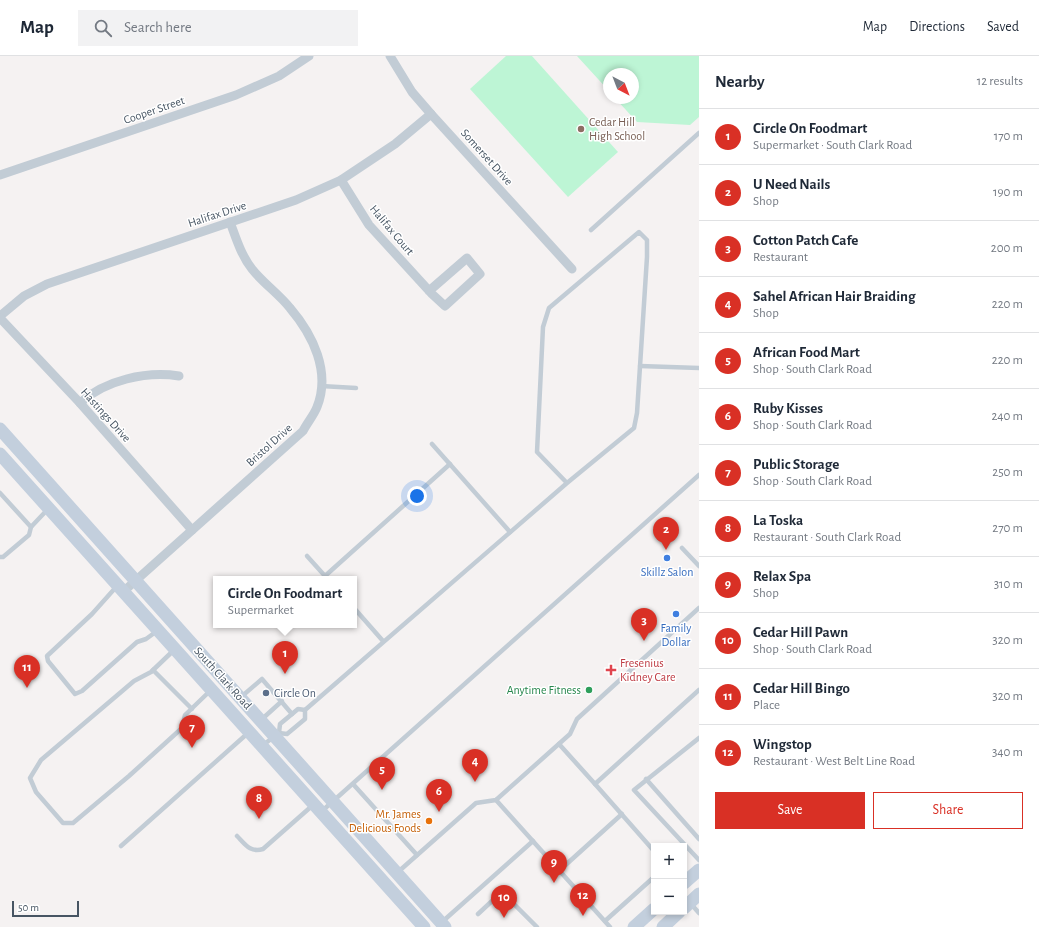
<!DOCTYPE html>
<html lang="en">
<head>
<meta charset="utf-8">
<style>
	:root { --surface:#fff; --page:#f2f2f3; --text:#1f2937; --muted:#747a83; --line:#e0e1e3; --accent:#d93025 }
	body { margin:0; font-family:"Alegreya Sans",sans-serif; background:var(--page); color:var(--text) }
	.controls { position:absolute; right:12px; bottom:12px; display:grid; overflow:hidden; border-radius:0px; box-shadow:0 2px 6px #0003 }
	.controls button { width:36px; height:36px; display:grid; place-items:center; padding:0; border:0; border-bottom:1px solid var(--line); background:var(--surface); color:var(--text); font:20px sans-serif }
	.compass { position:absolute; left:603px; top:12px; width:36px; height:36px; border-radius:50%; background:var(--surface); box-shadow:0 2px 6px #0003; rotate:138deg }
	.scale { position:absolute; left:12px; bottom:10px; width:67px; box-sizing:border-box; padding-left:4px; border:2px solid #475563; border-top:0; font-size:11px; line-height:14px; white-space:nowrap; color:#475563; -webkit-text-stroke:3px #fff; paint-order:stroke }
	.you { position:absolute; left:417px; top:440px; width:14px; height:14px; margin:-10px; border:3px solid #fff; border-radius:50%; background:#1a73e8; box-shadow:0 0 0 6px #1a73e833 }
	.badge { display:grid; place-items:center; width:26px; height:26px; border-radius:50%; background:var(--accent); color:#fff; font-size:13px; font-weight:700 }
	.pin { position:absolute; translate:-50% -33px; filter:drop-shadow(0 1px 2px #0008) }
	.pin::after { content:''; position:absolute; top:21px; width:14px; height:12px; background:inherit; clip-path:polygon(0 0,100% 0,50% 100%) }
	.popup { position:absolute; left:213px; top:520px; width:144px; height:52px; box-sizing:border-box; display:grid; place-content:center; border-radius:0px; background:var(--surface); filter:drop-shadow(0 1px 3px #0005); font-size:13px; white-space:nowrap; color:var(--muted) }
	.popup b { font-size:15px; color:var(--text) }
	.popup::after { content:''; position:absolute; left:50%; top:100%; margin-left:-8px; border:8px solid transparent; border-top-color:var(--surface) }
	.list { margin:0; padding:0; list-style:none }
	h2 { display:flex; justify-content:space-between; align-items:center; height:52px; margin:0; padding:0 16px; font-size:17px }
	h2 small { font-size:13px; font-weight:400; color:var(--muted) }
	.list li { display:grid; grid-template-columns:26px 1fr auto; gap:12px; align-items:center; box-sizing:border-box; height:56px; padding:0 16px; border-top:1px solid var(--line) }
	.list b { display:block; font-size:15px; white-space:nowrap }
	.list p { margin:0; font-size:13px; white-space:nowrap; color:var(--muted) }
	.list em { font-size:13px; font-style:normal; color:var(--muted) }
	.actions { display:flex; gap:8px; padding:12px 16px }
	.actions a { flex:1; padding:9px 0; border:1px solid var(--accent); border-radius:0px; text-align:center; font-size:14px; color:var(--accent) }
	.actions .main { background:var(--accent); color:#fff }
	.icon { flex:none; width:22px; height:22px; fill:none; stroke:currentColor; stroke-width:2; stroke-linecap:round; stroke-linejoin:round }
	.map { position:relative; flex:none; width:699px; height:871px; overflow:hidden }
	header { display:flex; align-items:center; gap:24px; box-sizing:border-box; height:56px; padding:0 20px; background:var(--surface); border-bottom:1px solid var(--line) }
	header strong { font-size:19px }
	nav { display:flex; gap:22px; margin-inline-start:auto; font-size:14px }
	.search { width:280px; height:36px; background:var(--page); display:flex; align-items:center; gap:10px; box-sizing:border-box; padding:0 14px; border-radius:0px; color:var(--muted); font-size:15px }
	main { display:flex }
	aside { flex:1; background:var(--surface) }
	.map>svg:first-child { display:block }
</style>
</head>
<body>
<header>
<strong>Map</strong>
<div class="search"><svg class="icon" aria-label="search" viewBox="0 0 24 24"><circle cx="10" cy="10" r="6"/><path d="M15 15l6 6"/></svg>Search here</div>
<nav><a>Map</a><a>Directions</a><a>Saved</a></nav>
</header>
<main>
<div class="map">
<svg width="699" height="871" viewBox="0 0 699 871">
	<rect width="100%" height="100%" fill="#f5f2f2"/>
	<g fill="#bdf5d5">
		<polygon points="506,0 532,0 618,96 568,141 470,33"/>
		<polygon points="577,0 699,0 699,61 690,69 637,66 615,42 633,42 633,18 609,18 609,35"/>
	</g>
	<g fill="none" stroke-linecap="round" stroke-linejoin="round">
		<g stroke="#c2ccd5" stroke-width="4.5">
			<polyline points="591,174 699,77"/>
			<polyline points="640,310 699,312"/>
			<polyline points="321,330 356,332"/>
			<polyline points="432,388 510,476"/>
			<polyline points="0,437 31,471"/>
			<polyline points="682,492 699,510"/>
			<polyline points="307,500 325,520"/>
			<polyline points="0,501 3,501 29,479 31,471 48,453"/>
			<polyline points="328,523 325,520 450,408"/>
			<polyline points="117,530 92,558 47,600 48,605 75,638 82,635 137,586 146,583 157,575"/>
			<polyline points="354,552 383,585"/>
			<polyline points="174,594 151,616 134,625 41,704 30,722 36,736 63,767 73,767 129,720 182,672 185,659 211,634"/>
			<polyline points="153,614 192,653"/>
			<polyline points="241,641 262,623 292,658"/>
			<polyline points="261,664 282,645"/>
			<polyline points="279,677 287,678 305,663 305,654 567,427 634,372 637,357 647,201 647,184 639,176 549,252 543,271 537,396 567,427"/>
			<polyline points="699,682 634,734 699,804"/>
			<polyline points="559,688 595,728"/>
			<polyline points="263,689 279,677 280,668 298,653 305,654"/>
			<polyline points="646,723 699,783"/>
			<polyline points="353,728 417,799"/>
			<polyline points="496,744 610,871"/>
			<polyline points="322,755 699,419"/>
			<path d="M237 780C245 788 250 797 263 793L313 749"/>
			<polyline points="121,790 248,677"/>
			<polyline points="654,795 595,728 699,634"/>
			<polyline points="560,814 622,758"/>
			<polyline points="398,816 476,747 496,744 570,678 577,663 699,552"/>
			<polyline points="691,848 699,857"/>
			<polyline points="478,858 492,845 507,841 537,871"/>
			<polyline points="605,865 654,821"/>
			<polyline points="442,866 533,785"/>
		</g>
		<g stroke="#c2ccd5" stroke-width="9">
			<polyline points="390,0 412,36 431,58 572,213"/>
			<polyline points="0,119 236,39 279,20 309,0"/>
			<polyline points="341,124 369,169 432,238 445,250 480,218 467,202 429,235"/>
			<polyline points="0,260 24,240 47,228 296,144 341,124 395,88 431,58"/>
			<polyline points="0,262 80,347 192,474"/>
			<path d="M80 347C105 324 146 315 179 320"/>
			<path d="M124 535 303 375C307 367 314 359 317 351 331 316 313 279 290 252 279 238 263 227 252 213 241 199 236 182 230 166"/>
		</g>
		<g stroke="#c3cfdd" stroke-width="13">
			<polyline points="0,373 445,871"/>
			<polyline points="0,398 424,871"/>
			<polyline points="684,827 699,814"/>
			<polyline points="684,852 699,838"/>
			<polyline points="634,871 654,853"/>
			<polyline points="663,871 679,856"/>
		</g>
	</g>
	<circle fill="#8d6e63" stroke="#fff" stroke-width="1.5" cx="581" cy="73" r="4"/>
	<g fill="#3f7fe0" stroke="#fff" stroke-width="1.5">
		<circle cx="667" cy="502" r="4"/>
		<circle cx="676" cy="558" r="4"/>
	</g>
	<path fill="#e0444e" stroke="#fff" stroke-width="1.5" d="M609 608h4v4h4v4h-4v4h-4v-4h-4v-4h4z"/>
	<circle fill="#2e9e5b" stroke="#fff" stroke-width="1.5" cx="589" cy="634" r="4"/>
	<circle fill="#5c6f8a" stroke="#fff" stroke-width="1.5" cx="266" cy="637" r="4"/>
	<circle fill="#e8710a" stroke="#fff" stroke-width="1.5" cx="429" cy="765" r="4"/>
	<g text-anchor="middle" stroke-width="3" stroke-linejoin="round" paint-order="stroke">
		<g font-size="12" fill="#475563" stroke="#fff">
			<text transform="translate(154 54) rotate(-19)" y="4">Cooper Street</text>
			<text transform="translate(487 101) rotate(48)" y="4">Somerset Drive</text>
			<text transform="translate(217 158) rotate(-18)" y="4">Halifax Drive</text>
			<text transform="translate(392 174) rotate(50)" y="4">Halifax Court</text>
			<text transform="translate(106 359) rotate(48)" y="4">Hastings Drive</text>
			<text transform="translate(269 389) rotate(-42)" y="4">Bristol Drive</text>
			<text transform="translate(223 622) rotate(48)" y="4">South Clark Road</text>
		</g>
		<g font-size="12" fill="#785e54" stroke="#fff" text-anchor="start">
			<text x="589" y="70">Cedar Hill<tspan x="589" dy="14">High School</tspan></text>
		</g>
		<g font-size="12" fill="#366cbe" stroke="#fff">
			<text x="667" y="520">Skillz Salon</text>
			<text x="676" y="576">Family<tspan x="676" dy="14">Dollar</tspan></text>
		</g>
		<g font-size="12" fill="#be3a42" stroke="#fff" text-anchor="start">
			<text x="620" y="611">Fresenius<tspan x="620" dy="14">Kidney Care</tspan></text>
		</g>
		<g font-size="12" fill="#27864d" stroke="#fff" text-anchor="end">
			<text x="581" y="638">Anytime Fitness</text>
		</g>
		<g font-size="12" fill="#4e5e75" stroke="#fff" text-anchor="start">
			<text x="274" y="641">Circle On</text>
		</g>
		<g font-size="12" fill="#c56008" stroke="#fff" text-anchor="end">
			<text x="421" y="762">Mr. James<tspan x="421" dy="14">Delicious Foods</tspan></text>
		</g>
	</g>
</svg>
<div class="controls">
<button>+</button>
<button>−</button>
</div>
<svg class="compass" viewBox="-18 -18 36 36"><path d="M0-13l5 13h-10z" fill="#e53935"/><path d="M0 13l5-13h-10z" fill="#747a83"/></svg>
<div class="scale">50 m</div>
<div class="you"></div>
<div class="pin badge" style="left:285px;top:618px">1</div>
<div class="popup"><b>Circle On Foodmart</b>Supermarket</div>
<div class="pin badge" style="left:666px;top:494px">2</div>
<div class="pin badge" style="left:644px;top:585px">3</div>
<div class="pin badge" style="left:475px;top:726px">4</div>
<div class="pin badge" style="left:382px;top:734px">5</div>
<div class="pin badge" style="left:439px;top:756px">6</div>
<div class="pin badge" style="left:192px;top:692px">7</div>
<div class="pin badge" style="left:259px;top:763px">8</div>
<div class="pin badge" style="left:554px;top:827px">9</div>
<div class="pin badge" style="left:504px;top:862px">10</div>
<div class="pin badge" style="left:27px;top:632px">11</div>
<div class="pin badge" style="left:583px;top:860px">12</div>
</div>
<aside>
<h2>Nearby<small>12 results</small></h2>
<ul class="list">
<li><span class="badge">1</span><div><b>Circle On Foodmart</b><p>Supermarket · South Clark Road</p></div><em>170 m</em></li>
<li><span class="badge">2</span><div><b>U Need Nails</b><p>Shop</p></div><em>190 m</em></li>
<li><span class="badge">3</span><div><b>Cotton Patch Cafe</b><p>Restaurant</p></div><em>200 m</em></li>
<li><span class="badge">4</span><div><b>Sahel African Hair Braiding</b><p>Shop</p></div><em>220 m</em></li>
<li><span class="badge">5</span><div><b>African Food Mart</b><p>Shop · South Clark Road</p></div><em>220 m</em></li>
<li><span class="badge">6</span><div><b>Ruby Kisses</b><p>Shop · South Clark Road</p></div><em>240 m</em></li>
<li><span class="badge">7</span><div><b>Public Storage</b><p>Shop · South Clark Road</p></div><em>250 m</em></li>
<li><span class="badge">8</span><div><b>La Toska</b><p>Restaurant · South Clark Road</p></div><em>270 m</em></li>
<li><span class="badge">9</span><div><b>Relax Spa</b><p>Shop</p></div><em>310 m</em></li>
<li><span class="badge">10</span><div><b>Cedar Hill Pawn</b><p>Shop · South Clark Road</p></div><em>320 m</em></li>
<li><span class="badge">11</span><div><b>Cedar Hill Bingo</b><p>Place</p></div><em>320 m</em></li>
<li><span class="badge">12</span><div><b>Wingstop</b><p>Restaurant · West Belt Line Road</p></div><em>340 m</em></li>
</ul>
<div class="actions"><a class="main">Save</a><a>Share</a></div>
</aside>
</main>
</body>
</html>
